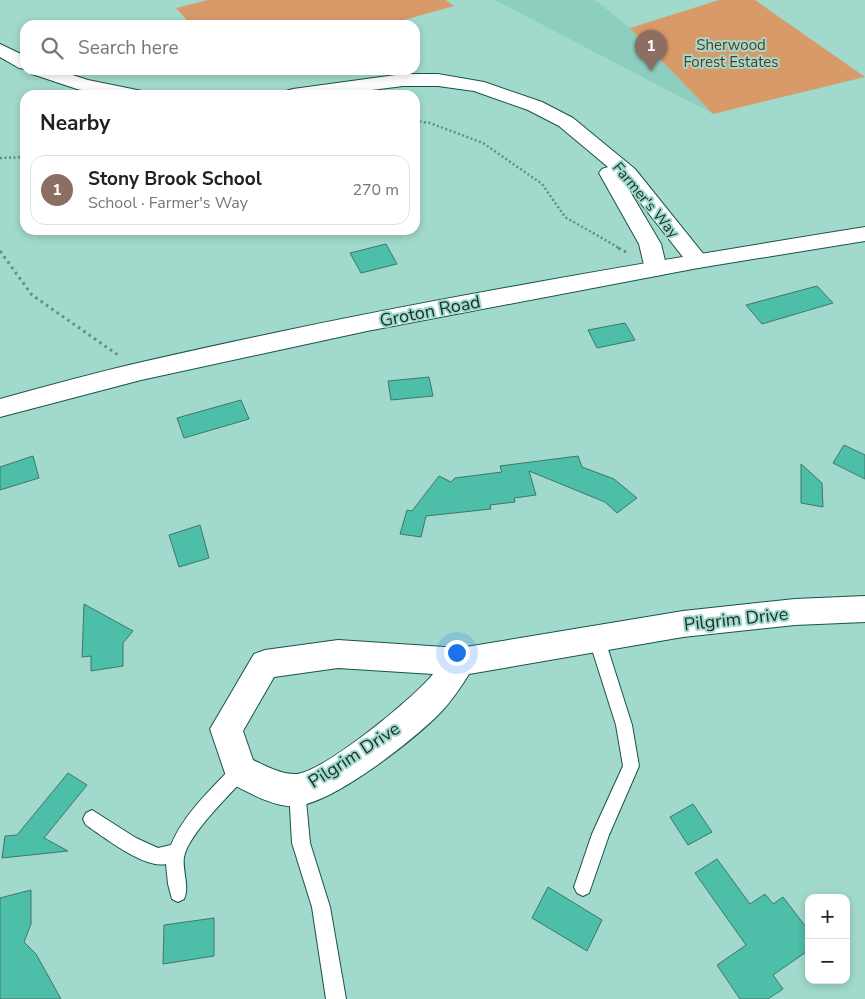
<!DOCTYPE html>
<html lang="en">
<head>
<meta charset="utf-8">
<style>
	:root { --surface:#fff; --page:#f6f6f6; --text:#222; --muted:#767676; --line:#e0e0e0; --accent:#d93025 }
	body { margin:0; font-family:"Nunito Sans",sans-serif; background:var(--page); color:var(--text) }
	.controls { position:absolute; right:15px; bottom:15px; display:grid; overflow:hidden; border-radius:10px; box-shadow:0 2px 8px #0003 }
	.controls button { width:45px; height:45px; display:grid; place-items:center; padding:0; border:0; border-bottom:1px solid var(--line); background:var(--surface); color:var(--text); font:25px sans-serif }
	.you { position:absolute; left:456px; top:652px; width:18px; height:18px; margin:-12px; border:4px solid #fff; border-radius:50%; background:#1a73e8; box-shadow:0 0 0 8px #1a73e833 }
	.badge { display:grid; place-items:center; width:32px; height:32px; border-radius:50%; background:var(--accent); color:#fff; font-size:16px; font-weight:700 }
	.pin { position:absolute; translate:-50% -41px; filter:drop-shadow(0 1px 2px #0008) }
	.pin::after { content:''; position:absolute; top:26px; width:18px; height:15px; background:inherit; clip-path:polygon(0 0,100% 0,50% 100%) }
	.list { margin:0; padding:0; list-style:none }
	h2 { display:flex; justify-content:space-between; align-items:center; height:65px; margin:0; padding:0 20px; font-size:21px }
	h2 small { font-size:16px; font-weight:400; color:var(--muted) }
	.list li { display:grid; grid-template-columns:32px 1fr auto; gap:15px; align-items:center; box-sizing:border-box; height:70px; margin:0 10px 10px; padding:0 10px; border:1px solid var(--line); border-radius:15px }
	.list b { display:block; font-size:19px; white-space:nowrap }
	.list p { margin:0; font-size:16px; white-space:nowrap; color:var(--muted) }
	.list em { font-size:16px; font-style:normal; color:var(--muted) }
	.icon { flex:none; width:28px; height:28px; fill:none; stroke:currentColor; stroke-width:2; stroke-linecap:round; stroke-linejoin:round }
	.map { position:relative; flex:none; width:865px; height:999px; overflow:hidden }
	.search { position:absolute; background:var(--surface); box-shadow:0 2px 8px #0003; left:20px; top:20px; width:400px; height:55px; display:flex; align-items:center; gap:12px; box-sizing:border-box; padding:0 18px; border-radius:15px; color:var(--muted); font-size:19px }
	.panel { position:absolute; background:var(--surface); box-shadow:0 2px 8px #0003; left:20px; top:90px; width:400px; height:145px; border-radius:15px }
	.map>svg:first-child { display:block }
</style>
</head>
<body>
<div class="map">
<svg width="865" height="999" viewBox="0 0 865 999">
	<rect width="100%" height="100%" fill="#a1dacc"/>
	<polygon fill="#8dcfbf" points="495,0 595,0 630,28 713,114"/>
	<g fill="#d99a6a">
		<polygon points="208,0 446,0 454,6 386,25 191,25 176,8"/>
		<polygon points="719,0 755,0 865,77 713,114 630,28"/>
	</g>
	<g fill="#4dbea8" stroke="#3f776b">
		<polygon points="386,244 397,264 361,273 350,253"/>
		<polygon points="817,286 833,303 762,324 746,305"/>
		<polygon points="625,323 635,340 597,348 588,330"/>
		<polygon points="429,377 433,396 391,400 388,381"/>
		<polygon points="241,400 249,419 184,438 177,418"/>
		<polygon points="844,445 865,455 865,479 833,463"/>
		<polygon points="33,456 39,478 0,490 0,467"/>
		<polygon points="578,456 582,467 614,479 637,498 617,513 605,502 529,471 536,495 514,498 515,502 490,505 491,509 426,516 421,537 400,534 407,510 412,511 439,476 451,482 455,478 502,472 500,466"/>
		<polygon points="801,464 822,483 823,507 801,503"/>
		<polygon points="200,525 209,558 179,567 169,535"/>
		<polygon points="84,604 133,631 123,643 123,666 91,671 91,656 82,657"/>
		<polygon points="68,773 87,785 44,838 68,851 2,858 5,836 17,835"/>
		<polygon points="693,804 712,832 688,845 670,817"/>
		<polygon points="717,859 750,904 765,894 773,904 783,897 809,931 809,950 773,975 783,989 768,999 740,999 717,965 746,945 695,873"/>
		<polygon points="548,887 602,920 587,951 532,918"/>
		<polygon points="31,890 31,924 24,942 36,954 61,999 0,999 0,898"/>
		<polygon points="214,918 214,956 163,964 164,925"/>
	</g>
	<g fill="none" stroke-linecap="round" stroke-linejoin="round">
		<g stroke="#195348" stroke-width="2">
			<g id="service">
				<polygon points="597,633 602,635 605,640 632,725 639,766 609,835 589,893 583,896 577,893 574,887 592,834 623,766 616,725 589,640 592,635"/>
				<path d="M240 763 246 765 248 771 246 777C230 794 188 835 184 857 182 871 190 887 184 899L178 902 172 899 168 884 166 864C144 869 104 837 86 825L83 819 86 813 92 810 136 838 158 848 171 845C183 815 211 789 234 765Z"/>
				<polygon points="297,782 303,784 305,790 310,843 330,907 346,999 326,999 312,907 292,843 289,790 291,784"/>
			</g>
		</g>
		<g stroke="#195348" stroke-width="2">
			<g id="minor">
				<polygon points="0,44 25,56 25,69 19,68 0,57"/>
				<polygon points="30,70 57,70 88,80 142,91 144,95 106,95 77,89 32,74"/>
				<polygon points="403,74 438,74 484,82 542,102 573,118 635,169 709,261 706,266 698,268 690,266 625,183 661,244 667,269 664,274 656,276 648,274 645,269 639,244 599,173 602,169 608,167 559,126 528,110 474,91 438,86 403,86 333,95 284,95 286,91 293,89"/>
				<path d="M865 596V622L795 625 683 637 469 674C461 687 452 700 442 711 415 739 334 803 296 806 274 808 248 792 228 782L210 729 254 654 265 650 338 640 460 648 683 611 795 599ZM338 668 433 674C414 698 326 770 297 774 282 775 266 766 253 760L243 731 274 677Z"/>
			</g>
		</g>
		<g stroke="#195348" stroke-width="2">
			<path id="secondary" d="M865 227V241L698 268 367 331 141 380 0 417V399C47 386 94 373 142 362 380 307 623 266 865 227Z"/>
		</g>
		<g stroke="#648d83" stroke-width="2.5" stroke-dasharray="2 2.5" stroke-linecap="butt">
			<polyline points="415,121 430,123 483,143 542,184 565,217 621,249"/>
			<polyline points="0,158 25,157"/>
		</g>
		<g stroke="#648d83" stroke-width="3" stroke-dasharray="2.5 4" stroke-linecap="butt">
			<polyline points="618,248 628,253"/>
			<polyline points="0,251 32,295 118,355"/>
		</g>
		<use href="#service" fill="#fff" fill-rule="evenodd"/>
		<use href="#minor" fill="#fff" fill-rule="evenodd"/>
		<use href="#secondary" fill="#fff" fill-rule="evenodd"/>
	</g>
	<g text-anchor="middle" stroke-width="4" stroke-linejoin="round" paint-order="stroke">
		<g font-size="15" fill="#5d391c" stroke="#a1dacc">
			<text x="731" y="50">Sherwood<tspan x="731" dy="17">Forest Estates</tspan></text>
		</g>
		<g font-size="15" fill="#19302b" stroke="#a1dacc">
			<text transform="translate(646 200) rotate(50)" y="5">Farmer's Way</text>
		</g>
		<g font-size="18" fill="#19302b" stroke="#a1dacc">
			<text transform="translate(430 311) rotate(-11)" y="6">Groton Road</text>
			<text transform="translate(736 619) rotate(-6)" y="6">Pilgrim Drive</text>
			<text transform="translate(354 755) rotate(-33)" y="6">Pilgrim Drive</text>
		</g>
	</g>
</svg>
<div class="controls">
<button>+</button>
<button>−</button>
</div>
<div class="you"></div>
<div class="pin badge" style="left:651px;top:71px;background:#8d6e63">1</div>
<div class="search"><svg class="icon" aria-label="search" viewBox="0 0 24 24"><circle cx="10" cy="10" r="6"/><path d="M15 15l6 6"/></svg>Search here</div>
<section class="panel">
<h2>Nearby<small></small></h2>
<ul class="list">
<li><span class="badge" style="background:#8d6e63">1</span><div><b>Stony Brook School</b><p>School · Farmer's Way</p></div><em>270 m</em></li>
</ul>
</section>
</div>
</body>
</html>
